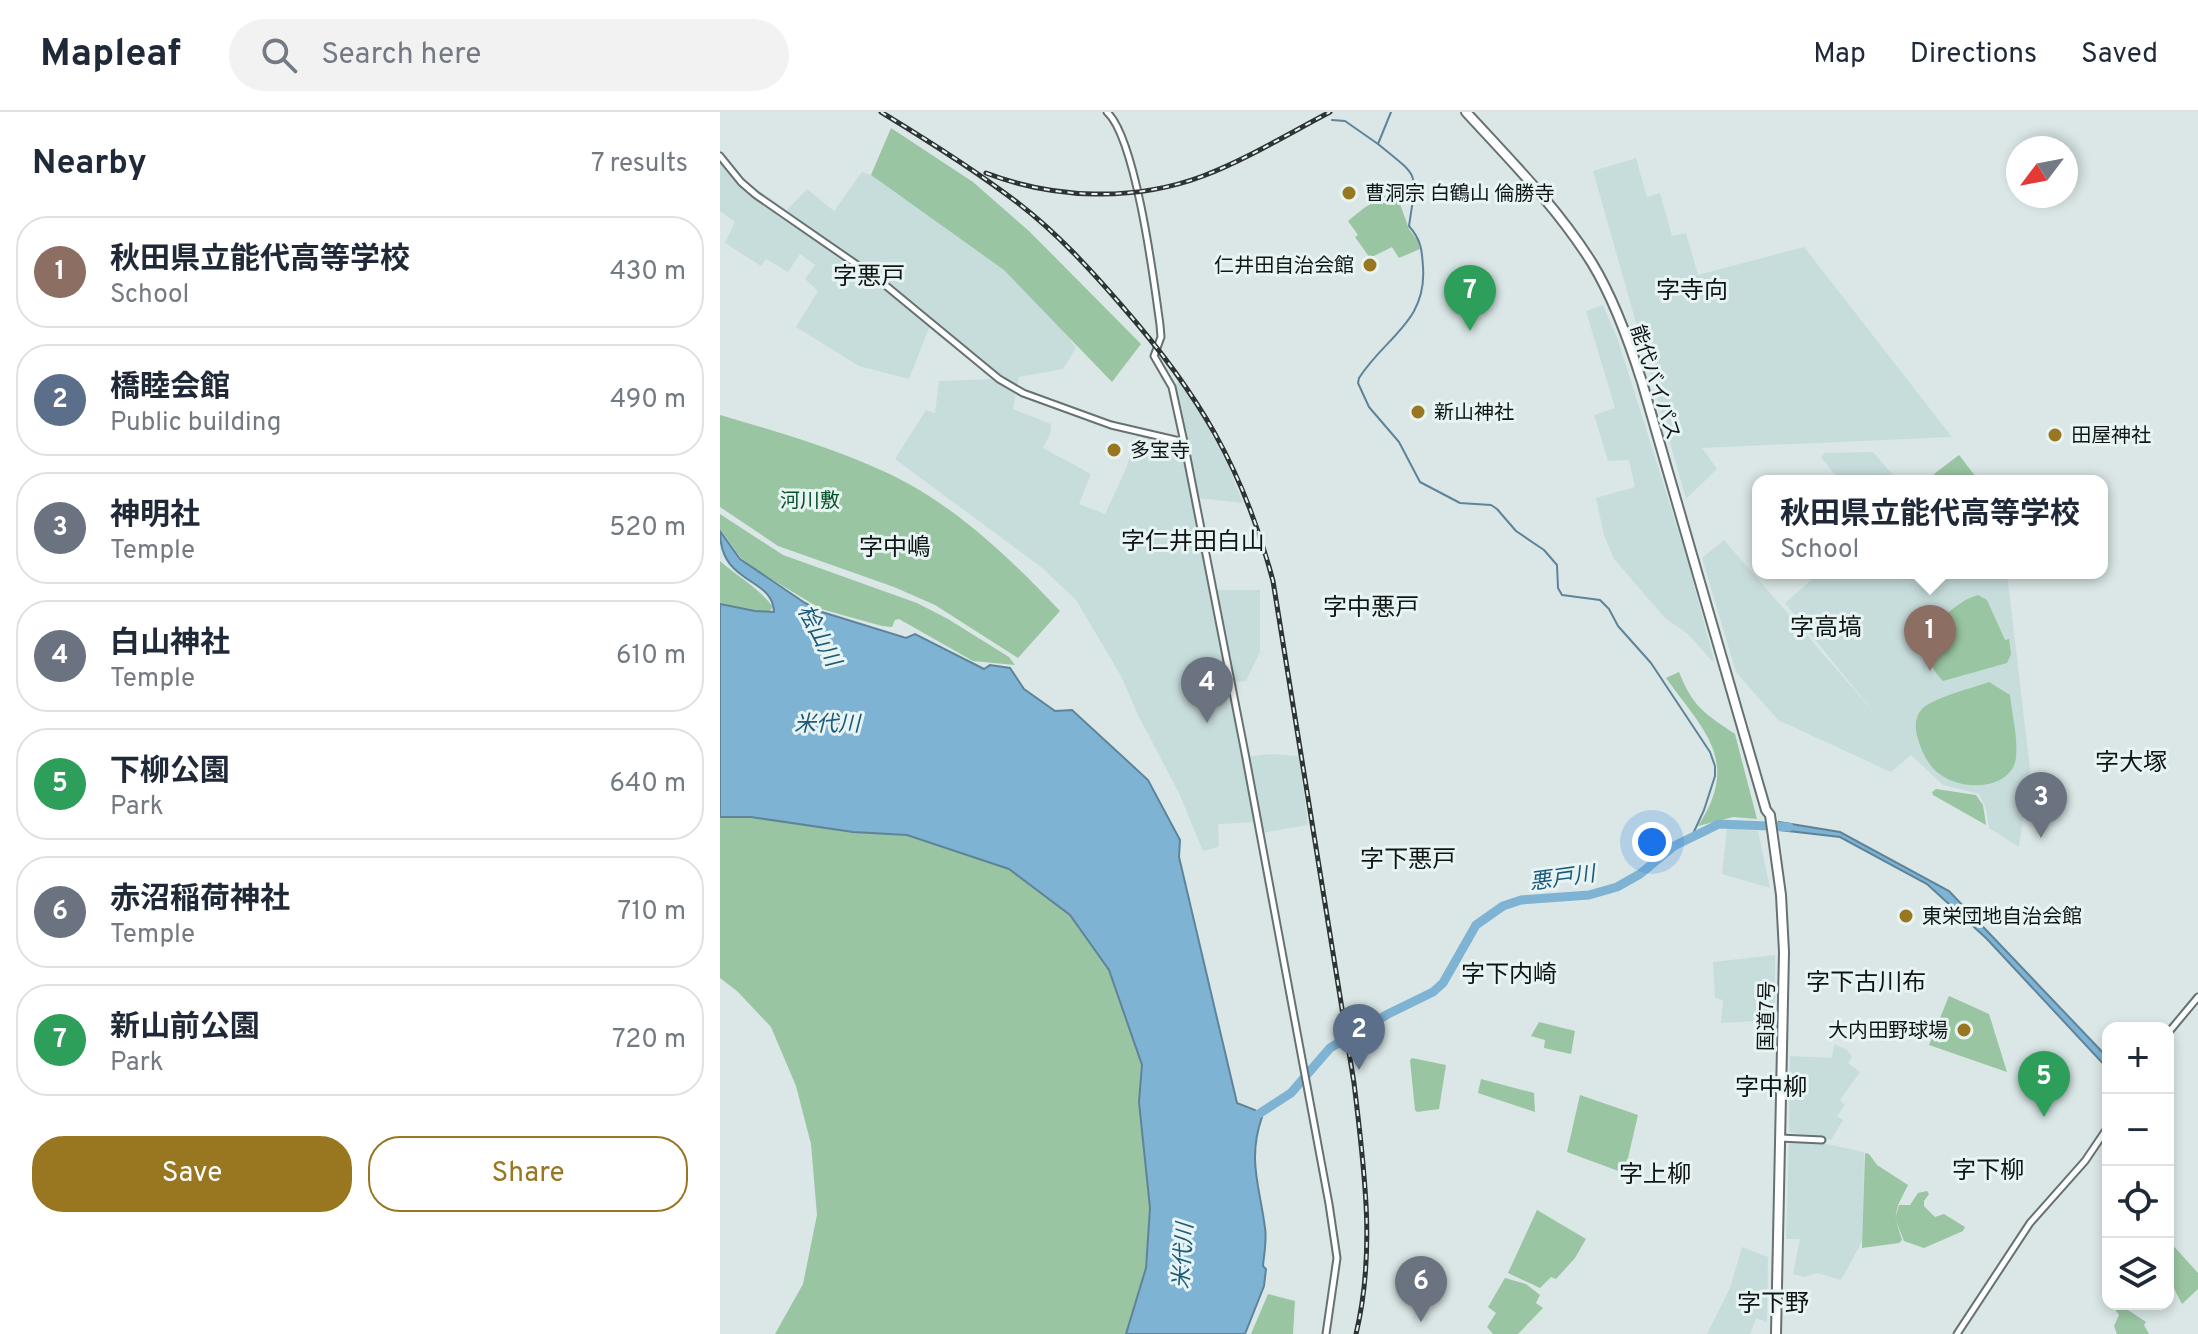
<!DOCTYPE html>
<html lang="en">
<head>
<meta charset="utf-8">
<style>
	:root { --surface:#fff; --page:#f2f2f3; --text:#1f2937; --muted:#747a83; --line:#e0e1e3; --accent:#997721 }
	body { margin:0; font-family:Overpass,"Noto Sans JP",sans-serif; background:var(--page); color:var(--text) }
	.controls { position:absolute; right:24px; bottom:24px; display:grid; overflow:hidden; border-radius:16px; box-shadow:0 4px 12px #0003 }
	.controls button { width:72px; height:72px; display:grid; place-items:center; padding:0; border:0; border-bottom:2px solid var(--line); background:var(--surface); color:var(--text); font:40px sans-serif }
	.compass { position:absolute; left:1286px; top:24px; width:72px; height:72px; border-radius:50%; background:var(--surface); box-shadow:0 4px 12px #0003; rotate:238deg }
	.you { position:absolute; left:932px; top:730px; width:28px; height:28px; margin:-20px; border:6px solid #fff; border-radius:50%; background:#1a73e8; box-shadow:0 0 0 12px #1a73e833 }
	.badge { display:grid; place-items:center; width:52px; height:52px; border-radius:50%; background:var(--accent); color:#fff; font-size:26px; font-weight:700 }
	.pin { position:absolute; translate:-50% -66px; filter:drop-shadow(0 2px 4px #0008) }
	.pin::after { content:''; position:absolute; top:42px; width:28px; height:24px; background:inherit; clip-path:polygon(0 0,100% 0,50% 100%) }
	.popup { position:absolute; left:1032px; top:363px; width:356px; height:104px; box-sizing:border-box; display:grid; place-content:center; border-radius:16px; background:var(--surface); filter:drop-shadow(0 2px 6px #0005); font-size:26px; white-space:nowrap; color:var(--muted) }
	.popup b { font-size:30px; color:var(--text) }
	.popup::after { content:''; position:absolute; left:50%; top:100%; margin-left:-16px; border:16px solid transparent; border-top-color:var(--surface) }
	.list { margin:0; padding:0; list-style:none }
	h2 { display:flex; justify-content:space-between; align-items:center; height:104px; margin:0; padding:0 32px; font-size:34px }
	h2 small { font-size:26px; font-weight:400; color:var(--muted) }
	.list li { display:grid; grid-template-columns:52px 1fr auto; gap:24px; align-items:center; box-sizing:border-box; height:112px; margin:0 16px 16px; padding:0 16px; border:2px solid var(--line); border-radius:32px }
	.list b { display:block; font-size:30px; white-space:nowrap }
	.list p { margin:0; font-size:26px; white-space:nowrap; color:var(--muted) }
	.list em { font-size:26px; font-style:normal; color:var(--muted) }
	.actions { display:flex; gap:16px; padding:24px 32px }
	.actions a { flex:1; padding:18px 0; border:2px solid var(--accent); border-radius:32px; text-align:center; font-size:28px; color:var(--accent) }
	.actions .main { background:var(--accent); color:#fff }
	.icon { flex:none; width:44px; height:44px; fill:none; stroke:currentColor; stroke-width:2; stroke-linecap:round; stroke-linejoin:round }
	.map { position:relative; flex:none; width:1478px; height:1222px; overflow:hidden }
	header { display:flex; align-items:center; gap:48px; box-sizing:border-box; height:112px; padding:0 40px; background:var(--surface); border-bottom:2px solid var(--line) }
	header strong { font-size:38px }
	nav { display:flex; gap:44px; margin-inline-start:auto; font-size:28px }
	.search { width:560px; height:72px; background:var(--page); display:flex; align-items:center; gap:20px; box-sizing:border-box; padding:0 28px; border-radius:44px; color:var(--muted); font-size:30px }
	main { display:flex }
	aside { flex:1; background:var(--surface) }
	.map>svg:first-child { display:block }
</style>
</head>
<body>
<header>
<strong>Mapleaf</strong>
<div class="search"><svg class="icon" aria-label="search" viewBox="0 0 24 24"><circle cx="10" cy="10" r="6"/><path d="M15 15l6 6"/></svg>Search here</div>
<nav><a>Map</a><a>Directions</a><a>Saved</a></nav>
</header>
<main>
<aside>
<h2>Nearby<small>7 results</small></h2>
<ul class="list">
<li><span class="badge" style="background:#8d6e63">1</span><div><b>秋田県立能代高等学校</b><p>School</p></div><em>430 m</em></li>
<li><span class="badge" style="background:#5c6f8a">2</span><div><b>橋睦会館</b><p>Public building</p></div><em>490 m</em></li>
<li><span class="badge" style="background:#6b7280">3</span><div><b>神明社</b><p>Temple</p></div><em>520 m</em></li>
<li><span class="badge" style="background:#6b7280">4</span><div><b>白山神社</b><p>Temple</p></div><em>610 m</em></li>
<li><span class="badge" style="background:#2e9e5b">5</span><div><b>下柳公園</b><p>Park</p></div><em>640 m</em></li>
<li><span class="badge" style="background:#6b7280">6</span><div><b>赤沼稲荷神社</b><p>Temple</p></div><em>710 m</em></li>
<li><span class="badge" style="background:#2e9e5b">7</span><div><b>新山前公園</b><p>Park</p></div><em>720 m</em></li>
</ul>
<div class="actions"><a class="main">Save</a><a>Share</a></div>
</aside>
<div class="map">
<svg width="1478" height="1222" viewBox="0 0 1478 1222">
	<rect width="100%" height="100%" fill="#dae7e6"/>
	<g fill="#c7dddc">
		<polygon points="0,37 27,70 67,98 87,77 114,99 142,60 151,63 284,158 343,217 356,236 343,257 299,265 293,297 331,312 330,322 323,336 371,362 359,392 385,402 406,357 418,322 469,333 455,273 463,267 508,353 523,391 477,386 496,478 540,478 540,540 526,569 508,570 522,645 553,642 579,644 588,713 542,721 539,710 498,712 499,735 483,739 459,681 419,605 401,564 356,488 321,455 175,347 206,298 215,301 219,269 273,267 209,216 189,267 139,254 76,215 98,179 85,167 95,153 80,142 68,160 46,147 41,154 5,131 15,110 0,99"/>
		<polygon points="916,46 927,85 940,81 952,124 966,121 978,163 1084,135 1232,325 982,336 997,357 966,387 873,59"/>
		<polygon points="883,193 898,228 967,447 994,548 992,549 968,522 945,506 894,447 884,423 876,386 915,375 909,348 888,349 874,303 895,296 866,199"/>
		<polygon points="1153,340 1178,369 1113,369 1117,365 1101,345 1105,341"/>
		<polygon points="1004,428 1157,604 1065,491 1099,461 1287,461 1310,657 1299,735 1269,716 1266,697 1259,682 1223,673 1191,643 1171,660 1058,608 1016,560 982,446"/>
		<polygon points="1007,716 1038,719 1050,776 1002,762"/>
		<polygon points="1055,843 1055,908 1001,911 1003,888 995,886 993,850"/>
		<polygon points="1114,932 1127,938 1132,945 1128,951 1140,960 1120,988 1125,993 1117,1004 1123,1008 1111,1028 1069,1020 1070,944 1112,946"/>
		<polygon points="1069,1031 1107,1032 1144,1040 1143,1128 1121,1168 1097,1161 1084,1165 1073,1162 1080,1127 1066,1127"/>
		<polygon points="1022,1135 1048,1145 1047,1210 1036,1206 1030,1222 987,1222 1010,1176"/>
	</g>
	<g fill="#9ac5a2">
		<polygon points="171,16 253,70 310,120 421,232 392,270 284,158 151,63"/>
		<polygon points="675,78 689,117 698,129 700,137 679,146 672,135 650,146 635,125 638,123 628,109 644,96"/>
		<path d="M0 303C55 319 110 335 163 359 232 390 289 445 340 499L298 546 215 493 174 475 58 434 0 395Z"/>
		<polygon points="1239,343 1259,369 1220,369 1214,362"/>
		<polygon points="0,402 63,443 197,491 228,507 289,545 295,553 253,549 179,507 175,508 172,515 162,514 101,497 38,459 21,446 0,417"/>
		<path d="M0 449C18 465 38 475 53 495L49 500 35 499 0 492Z"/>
		<path d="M1258 483 1267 488 1285 528 1289 527 1291 542 1287 551 1223 569C1212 558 1197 532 1209 517 1213 512 1220 508 1224 504 1235 495 1244 487 1258 483Z"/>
		<path d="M959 560C973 595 984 601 1015 622L1037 707 1013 705 978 714C1021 649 984 619 946 566Z"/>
		<path d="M1269 570 1290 583C1292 602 1298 625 1296 645 1293 676 1248 679 1226 666 1210 658 1203 643 1198 627 1195 617 1194 607 1201 598 1211 586 1253 576 1269 570Z"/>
		<polygon points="1216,677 1256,683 1263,693 1266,713 1213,683 1212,680"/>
		<polygon points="0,705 31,705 133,720 187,723 289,757 350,803 389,858 422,953 419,989 430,1096 425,1161 406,1222 55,1222 83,1172 97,1103 91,1032 76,974 51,915 17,879 0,866"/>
		<polygon points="1229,884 1269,902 1287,960 1209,933"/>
		<polygon points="819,910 855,919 851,942 824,936 825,928 811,924"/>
		<polygon points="692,946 726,953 719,997 697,1000 695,998 690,948"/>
		<polygon points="761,967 814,981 815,1000 758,981"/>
		<polygon points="860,983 918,1003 908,1046 901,1060 847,1040"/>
		<polygon points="1145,1041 1149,1042 1157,1053 1188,1073 1178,1093 1175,1107 1179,1093 1190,1093 1198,1081 1207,1079 1209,1082 1204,1089 1204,1094 1215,1105 1224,1102 1245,1115 1243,1119 1204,1136 1184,1129 1176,1109 1182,1128 1179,1131 1142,1136"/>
		<polygon points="817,1098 866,1127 855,1146 836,1167 831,1165 820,1176 788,1161"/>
		<polygon points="1449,1129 1478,1161 1478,1177 1462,1192 1448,1165"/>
		<polygon points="785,1166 806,1172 820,1183 816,1191 823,1196 798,1222 773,1222 767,1215 776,1201 768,1195"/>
		<polygon points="548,1182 575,1189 573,1222 531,1222"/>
		<polygon points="1391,1192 1399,1192 1426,1210 1424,1213 1429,1222 1397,1222 1394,1214 1399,1203"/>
	</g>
	<g fill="#7fb3d3" stroke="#5e849a" stroke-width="2">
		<path d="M0 419 20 447 85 491 102 500 186 526 195 522 264 557 270 553 290 556 304 577 335 599 352 598 428 668 460 728 459 745 517 991 535 998 542 1005C527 1048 540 1075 545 1116 547 1128 544 1142 543 1154L546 1157 544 1174 525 1222H406L426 1156 430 1096 419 990 422 953 389 858 350 803 289 757 187 723 133 720 31 705H0V492L35 499 54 500C53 464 0 474 0 419Z"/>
		<polygon points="1059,710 1120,720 1229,779 1388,946 1388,957 1267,827 1207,772 1120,725 1060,718"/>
	</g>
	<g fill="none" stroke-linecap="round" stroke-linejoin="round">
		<g stroke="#5e849a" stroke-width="2">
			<path d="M671 0 658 32C701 67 697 59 689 114 701 128 702 137 703 155 707 210 665 225 639 266L638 271 649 295 679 330 700 370 740 391 771 393 777 397 796 419 824 438 837 453 838 476 842 483 880 488 889 497 898 514 931 551 990 640 995 654V664L984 698 972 724"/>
			<polyline points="612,8 625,9 658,32"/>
		</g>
		<polyline stroke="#7fb3d3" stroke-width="9" points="531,1007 571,981 610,936 668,902 713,880 723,871 756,813 783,794 801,788 869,783 897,775 920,762 954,734 999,712 1069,715"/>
		<g stroke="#667171" stroke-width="9">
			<g id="minor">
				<path d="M387 0C416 27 434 169 440 213L441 225 434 244 452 275 464 330 525 641 609 1092 617 1146 606 1222"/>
				<polyline points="0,44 21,70 36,83 159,168 279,267 303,281 391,313 464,330"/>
				<polyline points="1448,921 1478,885"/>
				<polyline points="1060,1026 1102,1028"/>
				<polyline points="1237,1222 1310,1111 1365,1049 1388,1015"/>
			</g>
		</g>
		<g stroke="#667171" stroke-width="12">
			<path id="highway" d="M746 0C790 48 837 95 872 151 894 187 909 229 922 270L1046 698 1050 703 1061 783 1064 840 1056 1222"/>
		</g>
		<use href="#minor" stroke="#fff" stroke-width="5"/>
		<use href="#highway" stroke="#fff" stroke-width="8"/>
		<g stroke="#2d3433" stroke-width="5">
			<g id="rail">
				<path d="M161 0C207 28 255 58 298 91 337 121 370 157 402 194 479 282 523 356 553 469L634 971C644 1055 656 1139 636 1222"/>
				<path d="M266 61C334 87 414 90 483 64 527 47 568 22 610 0"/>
			</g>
		</g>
		<use href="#rail" stroke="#e7f4f3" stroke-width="2" stroke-dasharray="6" stroke-linecap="butt"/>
	</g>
	<g fill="#997721" stroke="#e7f4f3" stroke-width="3">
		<circle cx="629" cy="81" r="8"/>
		<circle cx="650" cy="153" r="8"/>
		<circle cx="698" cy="300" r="8"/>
		<circle cx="1335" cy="323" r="8"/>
		<circle cx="394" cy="338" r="8"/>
		<circle cx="1186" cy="804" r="8"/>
		<circle cx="1244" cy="918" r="8"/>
	</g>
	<g text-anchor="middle" stroke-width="6" stroke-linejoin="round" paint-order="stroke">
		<g font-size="20" fill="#101515" stroke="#e7f4f3" text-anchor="start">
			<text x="645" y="88">曹洞宗 白鶴山 倫勝寺</text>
			<text x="634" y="160" text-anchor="end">仁井田自治会館</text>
			<text x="714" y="307">新山神社</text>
			<text x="1351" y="330">田屋神社</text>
			<text x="410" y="345">多宝寺</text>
			<text x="1202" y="811">東栄団地自治会館</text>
			<text x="1228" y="925" text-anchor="end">大内田野球場</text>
		</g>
		<g font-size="20" fill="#101515" stroke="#e7f4f3">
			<text transform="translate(936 270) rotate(72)" y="7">能代バイパス</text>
			<text transform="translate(1046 904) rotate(-89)" y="7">国道7号</text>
		</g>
		<g font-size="20" fill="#065325" stroke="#e7f4f3">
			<text x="90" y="395">河川敷</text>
		</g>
		<g font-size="22" font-style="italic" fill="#1c5b7b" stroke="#e7f4f3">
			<text transform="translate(100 523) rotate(62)" y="8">桧山川</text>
			<text x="107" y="619">米代川</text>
			<text transform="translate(842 765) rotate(-8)" y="8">悪戸川</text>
			<text transform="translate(462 1144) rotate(-86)" y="8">米代川</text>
		</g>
		<g font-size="24" fill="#101515" stroke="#e7f4f3">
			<text x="149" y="172">字悪戸</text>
			<text x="972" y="186">字寺向</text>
			<text x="473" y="437">字仁井田白山</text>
			<text x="175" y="443">字中嶋</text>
			<text x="651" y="503">字中悪戸</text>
			<text x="1106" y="523">字高塙</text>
			<text x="1411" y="658">字大塚</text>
			<text x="688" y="755">字下悪戸</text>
			<text x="789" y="870">字下内崎</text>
			<text x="1146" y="878">字下古川布</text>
			<text x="1051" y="983">字中柳</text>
			<text x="1268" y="1066">字下柳</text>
			<text x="935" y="1070">字上柳</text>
			<text x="1053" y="1199">字下野</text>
		</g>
	</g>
</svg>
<div class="controls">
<button>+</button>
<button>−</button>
<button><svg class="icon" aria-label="locate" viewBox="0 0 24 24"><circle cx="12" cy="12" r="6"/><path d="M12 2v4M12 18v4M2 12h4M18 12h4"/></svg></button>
<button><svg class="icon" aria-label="layers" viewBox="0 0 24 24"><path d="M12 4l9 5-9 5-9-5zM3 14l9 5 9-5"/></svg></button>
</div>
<svg class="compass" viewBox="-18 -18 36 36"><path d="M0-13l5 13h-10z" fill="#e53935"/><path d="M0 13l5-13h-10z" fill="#747a83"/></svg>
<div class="you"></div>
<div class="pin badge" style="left:1210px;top:559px;background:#8d6e63">1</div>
<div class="popup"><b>秋田県立能代高等学校</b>School</div>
<div class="pin badge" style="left:639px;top:958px;background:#5c6f8a">2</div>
<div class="pin badge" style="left:1321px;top:726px;background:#6b7280">3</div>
<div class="pin badge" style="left:487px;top:611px;background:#6b7280">4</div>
<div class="pin badge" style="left:1324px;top:1005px;background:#2e9e5b">5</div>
<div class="pin badge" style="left:701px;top:1210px;background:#6b7280">6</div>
<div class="pin badge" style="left:750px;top:219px;background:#2e9e5b">7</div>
</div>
</main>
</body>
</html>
